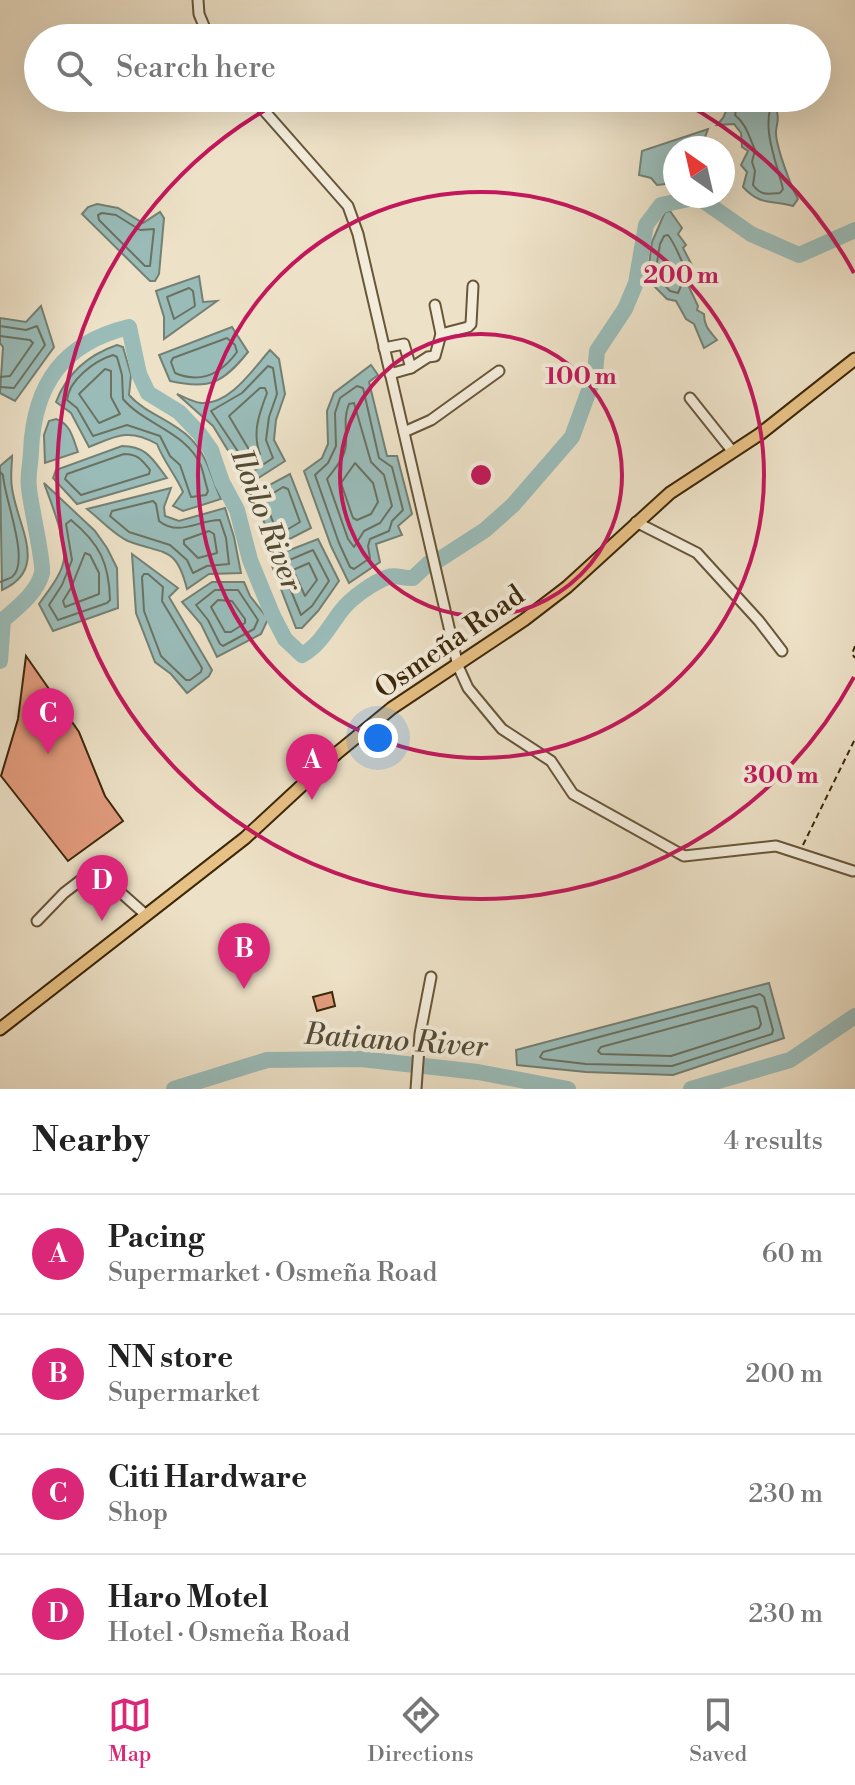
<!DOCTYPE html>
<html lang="en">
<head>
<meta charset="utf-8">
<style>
	:root { --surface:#fff; --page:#f2f2f2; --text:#222; --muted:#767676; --line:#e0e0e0; --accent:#db2777 }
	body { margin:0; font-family:"Libre Bodoni",serif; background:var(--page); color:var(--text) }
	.compass { position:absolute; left:663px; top:136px; width:72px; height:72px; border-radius:50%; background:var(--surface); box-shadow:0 8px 32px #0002; rotate:326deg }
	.you { position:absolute; left:378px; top:738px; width:28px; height:28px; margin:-20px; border:6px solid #fff; border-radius:50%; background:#1a73e8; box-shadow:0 0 0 12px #1a73e833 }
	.badge { display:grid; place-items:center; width:52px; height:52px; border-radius:50%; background:var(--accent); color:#fff; font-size:26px; font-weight:700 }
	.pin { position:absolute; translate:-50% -66px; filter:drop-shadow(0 2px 4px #0008) }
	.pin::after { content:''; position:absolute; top:42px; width:28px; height:24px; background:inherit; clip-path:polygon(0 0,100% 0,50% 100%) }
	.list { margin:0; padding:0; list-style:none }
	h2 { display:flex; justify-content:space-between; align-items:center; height:104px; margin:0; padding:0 32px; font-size:34px }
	h2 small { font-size:26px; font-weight:400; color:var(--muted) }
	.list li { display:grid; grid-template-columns:52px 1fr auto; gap:24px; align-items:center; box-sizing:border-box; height:120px; padding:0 32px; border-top:2px solid var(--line) }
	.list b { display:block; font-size:30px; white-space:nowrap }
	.list p { margin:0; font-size:26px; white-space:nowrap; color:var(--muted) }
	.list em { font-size:26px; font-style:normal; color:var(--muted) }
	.icon { flex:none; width:44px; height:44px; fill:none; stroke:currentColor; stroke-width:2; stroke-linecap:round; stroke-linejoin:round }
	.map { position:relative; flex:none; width:855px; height:1089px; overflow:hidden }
	.search { position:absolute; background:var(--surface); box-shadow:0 8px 32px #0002; left:24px; right:24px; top:24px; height:88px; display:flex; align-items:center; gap:20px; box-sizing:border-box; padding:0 28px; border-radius:44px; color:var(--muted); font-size:30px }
	.sheet { height:584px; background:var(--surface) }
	nav { display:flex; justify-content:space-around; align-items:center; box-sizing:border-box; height:112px; border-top:2px solid var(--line); background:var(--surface); font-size:22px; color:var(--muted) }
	nav a { display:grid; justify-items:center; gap:4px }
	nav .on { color:var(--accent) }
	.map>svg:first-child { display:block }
</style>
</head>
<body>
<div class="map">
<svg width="855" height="1089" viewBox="0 0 855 1089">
	<rect width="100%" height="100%" fill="#ede1c7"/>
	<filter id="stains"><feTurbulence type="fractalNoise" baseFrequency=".0025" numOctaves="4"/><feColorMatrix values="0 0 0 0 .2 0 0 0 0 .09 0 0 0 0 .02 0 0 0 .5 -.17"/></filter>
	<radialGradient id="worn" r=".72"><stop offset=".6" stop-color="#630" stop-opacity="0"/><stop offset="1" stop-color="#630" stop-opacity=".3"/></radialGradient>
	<g fill="#9abcb9" stroke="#748073" stroke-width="2">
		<path d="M732 98H806L807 99 799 98 792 107 782 100 777 112C779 120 777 123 776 131 775 144 791 187 798 199L793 206C770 199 762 207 743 187L747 172 741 165 748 151 742 147 741 133 734 124 717 125 723 118Z"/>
		<polygon points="708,129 701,148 675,148 675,183 657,185 651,178 639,175 642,151"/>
		<polygon points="97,204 118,208 143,223 160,212 164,218 159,274 155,281 150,281 82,214 88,207"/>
		<path d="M670 211 682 228 678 234 686 245 683 248 696 273 689 287 698 306 697 310 704 314C704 327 710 331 717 340L704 348 694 324 686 319 676 301 667 299 647 279 652 242 665 212Z"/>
		<polygon points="199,276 203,302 217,301 164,339 164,317 156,291"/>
		<polygon points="41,306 54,347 15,401 0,393 3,347 0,343 0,318 26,322"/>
		<path d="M232 327 248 352C223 383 210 390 170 381L159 355Z"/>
		<path d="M117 345 123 347 131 375 129 395C146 414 172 420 190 438 208 456 211 478 221 499L183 511 173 506 183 492C175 474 164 462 157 444 129 428 116 436 89 447L71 413 56 402C67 373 88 355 117 345Z"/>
		<path d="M270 350 279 359 285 394 276 420 274 440 285 461 243 488 232 457 213 426 177 394C184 397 193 402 201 403 230 405 253 369 270 350Z"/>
		<polygon points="371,365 378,375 369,382 387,456 397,456 412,514 398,526 402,535 376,544 380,562 349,583 331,546 304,471 322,458 328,444 327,411 334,393"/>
		<path d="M56 419C71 424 73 439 78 452L45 463 44 435 49 421Z"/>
		<path d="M122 446C147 446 153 460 167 478L77 504 53 478 56 470Z"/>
		<path d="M12 456C12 466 10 478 12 488 17 526 50 569 2 590L0 466Z"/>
		<polygon points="290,474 311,528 274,547 253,494"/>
		<path d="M44 483 95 531 107 548 117 568 118 608 53 631 39 604C47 592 62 575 64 559 67 542 50 500 44 483Z"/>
		<path d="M171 488 164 507 165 516 179 521 225 508 234 537 241 573 209 574 187 589C176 545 164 555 128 541 114 535 100 519 87 509Z"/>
		<polygon points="318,539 339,581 318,611 302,628 296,628 269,558"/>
		<polygon points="132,554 178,588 169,597 212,670 209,676 187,693 171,674 155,662 136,613"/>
		<polygon points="212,582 244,582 250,596 268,619 261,634 217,657 201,624 182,602"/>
		<polygon points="769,983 784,1038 673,1075 586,1072 517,1065 516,1050"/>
	</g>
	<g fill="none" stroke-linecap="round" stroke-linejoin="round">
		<g stroke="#6b7261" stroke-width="2">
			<path d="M739 98 735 115C747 125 749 137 755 150L752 162 755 171 753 185C761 196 768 194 780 193L783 189C776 160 760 126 774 98"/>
			<polygon points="102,213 116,215 140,230 154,229 150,266 145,266 99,220 98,215"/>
			<path d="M668 235C676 245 680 259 687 272L678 293 670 291 655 275 660 244 664 236Z"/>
			<polygon points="189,288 193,291 195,306 174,319 167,297"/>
			<polyline points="0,326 26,330 37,326 45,345 14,388 0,387"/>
			<polyline points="0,336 30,340 33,343 10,376 0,377"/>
			<path d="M227 338 235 345 237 352C221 374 201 384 175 373L171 362 173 358Z"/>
			<path d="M113 355 117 357 122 375 123 399C145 425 187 432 201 466 204 474 205 482 208 491L206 495 191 497 180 465 170 456 160 436 127 425 93 436 77 408 67 400C69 380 94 361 113 355Z"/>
			<polygon points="268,366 273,368 277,394 269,417 266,440 273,458 249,474 239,453 211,411 242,393"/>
			<polygon points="105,369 111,371 111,397 120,414 99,423 79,394"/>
			<polygon points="357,386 363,388 379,458 392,467 403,510 392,521 389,531 370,539 368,546 370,558 354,569 350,567 339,543 315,475 328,463 336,446 335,413 340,398"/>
			<path d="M260 388H265L267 393C259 414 252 433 260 454L254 458 229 416Z"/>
			<path d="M354 403 371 462 384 475 392 506 380 523 364 531 354 547 348 539 327 479C334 469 345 459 346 444 347 429 343 419 349 404Z"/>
			<path d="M124 454C138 454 142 460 150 470L149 474 81 495 65 479 67 474Z"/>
			<polygon points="355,463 373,483 378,502 371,514 357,520 353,518 341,483"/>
			<path d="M0 472 3 475C4 498 31 562 12 577 9 579 4 580 0 582"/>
			<polygon points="283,487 288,489 300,522 280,534 277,532 264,499"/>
			<path d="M153 501 156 504 159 521C179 537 198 520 220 520L226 538 229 564 207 566 193 573 187 560 170 545 129 532 110 516 112 511Z"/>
			<path d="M71 520C100 544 109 563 110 600L107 603 58 620 49 605 62 585 72 560 66 524Z"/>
			<polygon points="209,531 214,534 217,553 198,558 184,544 184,540"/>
			<polygon points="313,550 329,581 312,606 301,615 280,564"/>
			<polygon points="85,553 90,555 99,573 99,594 65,607 63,601 71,588"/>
			<polygon points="309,563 317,580 305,596 293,570"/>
			<polygon points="144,574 148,574 163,587 162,601 202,668 201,672 190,680 186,680 161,656 144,611 142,577"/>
			<polygon points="215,590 238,590 258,620 254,629 223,646 220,644 208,620 196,605"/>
			<polygon points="218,600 232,601 245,619 245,623 231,632 225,632 211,607"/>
			<polygon points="760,994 764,997 773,1030 772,1034 672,1066 586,1064 543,1059 540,1057 543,1052"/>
			<polygon points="753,1006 757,1008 761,1024 759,1028 671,1056 601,1054 598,1051 601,1047"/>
		</g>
		<g stroke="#9abcb9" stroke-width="16">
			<polyline points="437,561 485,530 513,505 572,437 595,374 597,351 625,309 636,283 646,225 661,205 698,197 751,234 799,255 855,230"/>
			<path d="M0 661 3 620C18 607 37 593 42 573 44 562 30 503 29 488 27 475 31 463 31 451 34 384 63 343 129 327L139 374 148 393 179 412 199 433 211 450 222 482 237 510 250 560 273 616 285 639 302 655C320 645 329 627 341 611 351 598 372 583 388 577 395 574 405 579 413 578L429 563"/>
			<polyline points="174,1089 267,1060 361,1059 478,1072 568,1089"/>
			<polyline points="691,1089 790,1060 855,1016"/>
		</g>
	</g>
	<g fill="#e39c7e" stroke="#3c2709" stroke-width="2">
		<polygon points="26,656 79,732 105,796 123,821 68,861 1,776 18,719"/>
		<polygon points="332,992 335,1006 317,1011 313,997"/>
	</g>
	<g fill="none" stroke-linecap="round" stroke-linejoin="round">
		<g stroke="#685638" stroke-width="13">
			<g id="minor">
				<polyline points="198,0 199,14 209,38"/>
				<polyline points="253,98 348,206 358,234 458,666 468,688 502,729 551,761 573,794 684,856 776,846 853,871"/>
				<polyline points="441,334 468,327 471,324 473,286"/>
				<polyline points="384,348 404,344 411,368"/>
				<polyline points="390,374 411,368 428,357 435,356 441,334 435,305"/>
				<polyline points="690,398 733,452"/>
				<polyline points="404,432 431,420 499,371"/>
				<polyline points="636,522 697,553 759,621 782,651"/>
				<polyline points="37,921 64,893 90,873 101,875 146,915"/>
				<polyline points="416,1089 420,1034 431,977"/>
			</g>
		</g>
		<g stroke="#3c2709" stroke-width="15">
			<polyline id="major" points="0,1029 245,838 337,753 392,708 524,620 567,587 670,493 760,434 855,359"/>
		</g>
		<g stroke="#3c2709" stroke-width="2" stroke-dasharray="6 4" stroke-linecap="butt">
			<polyline points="855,646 852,654 855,658"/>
			<polyline points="803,845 855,739"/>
		</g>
		<use href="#minor" stroke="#f3ecdb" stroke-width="9"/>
		<use href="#major" stroke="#e6c084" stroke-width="11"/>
	</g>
	<g fill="none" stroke="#c2185b" stroke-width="4">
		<circle cx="481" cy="475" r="141"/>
		<circle cx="481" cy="475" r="283"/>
		<path d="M854 677A424 424 0 1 1 285 99M677 99A424 424 0 0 1 854 273"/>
	</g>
	<g text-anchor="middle" stroke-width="8" stroke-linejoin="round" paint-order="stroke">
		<g font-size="28" fill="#3c2709" stroke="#f3ecdb">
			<text transform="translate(449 641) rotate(-35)" y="10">Osmeña Road</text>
		</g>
		<g font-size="30" font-style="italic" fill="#544c35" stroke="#f3ecdb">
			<text transform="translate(267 520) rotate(69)" y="10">Iloilo River</text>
			<text transform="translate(396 1040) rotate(4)" y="10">Batiano River</text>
		</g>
	</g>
	<circle cx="481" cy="475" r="12" fill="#c2185b" stroke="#f3ecdb" stroke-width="4"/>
	<g font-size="24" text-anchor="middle" font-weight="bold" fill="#c2185b" stroke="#f3ecdb" stroke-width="8" stroke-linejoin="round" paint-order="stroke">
		<text x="681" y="283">200 m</text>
		<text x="581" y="384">100 m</text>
		<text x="781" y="783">300 m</text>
	</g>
	<rect width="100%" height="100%" filter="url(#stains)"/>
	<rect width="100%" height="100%" fill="url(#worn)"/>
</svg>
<svg class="compass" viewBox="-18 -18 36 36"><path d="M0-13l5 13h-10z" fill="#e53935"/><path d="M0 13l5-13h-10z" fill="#767676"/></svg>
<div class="you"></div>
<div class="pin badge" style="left:312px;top:800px">A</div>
<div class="pin badge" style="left:244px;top:989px">B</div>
<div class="pin badge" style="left:48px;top:754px">C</div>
<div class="pin badge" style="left:102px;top:921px">D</div>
<div class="search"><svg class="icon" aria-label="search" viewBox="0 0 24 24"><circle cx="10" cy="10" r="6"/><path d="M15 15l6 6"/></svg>Search here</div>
</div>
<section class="sheet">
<h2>Nearby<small>4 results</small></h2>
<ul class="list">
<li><span class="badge">A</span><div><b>Pacing</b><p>Supermarket · Osmeña Road</p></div><em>60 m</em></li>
<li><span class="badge">B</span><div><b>NN store</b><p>Supermarket</p></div><em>200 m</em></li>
<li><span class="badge">C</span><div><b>Citi Hardware</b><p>Shop</p></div><em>230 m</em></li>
<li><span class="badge">D</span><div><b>Haro Motel</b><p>Hotel · Osmeña Road</p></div><em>230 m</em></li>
</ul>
</section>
<nav>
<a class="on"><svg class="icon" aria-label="map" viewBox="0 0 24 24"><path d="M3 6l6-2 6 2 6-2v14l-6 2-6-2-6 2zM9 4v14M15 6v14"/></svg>Map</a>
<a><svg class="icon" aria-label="directions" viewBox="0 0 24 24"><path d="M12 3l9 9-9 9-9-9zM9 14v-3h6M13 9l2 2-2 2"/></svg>Directions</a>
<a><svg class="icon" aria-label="saved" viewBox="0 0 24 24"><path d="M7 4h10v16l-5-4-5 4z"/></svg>Saved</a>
</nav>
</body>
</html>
